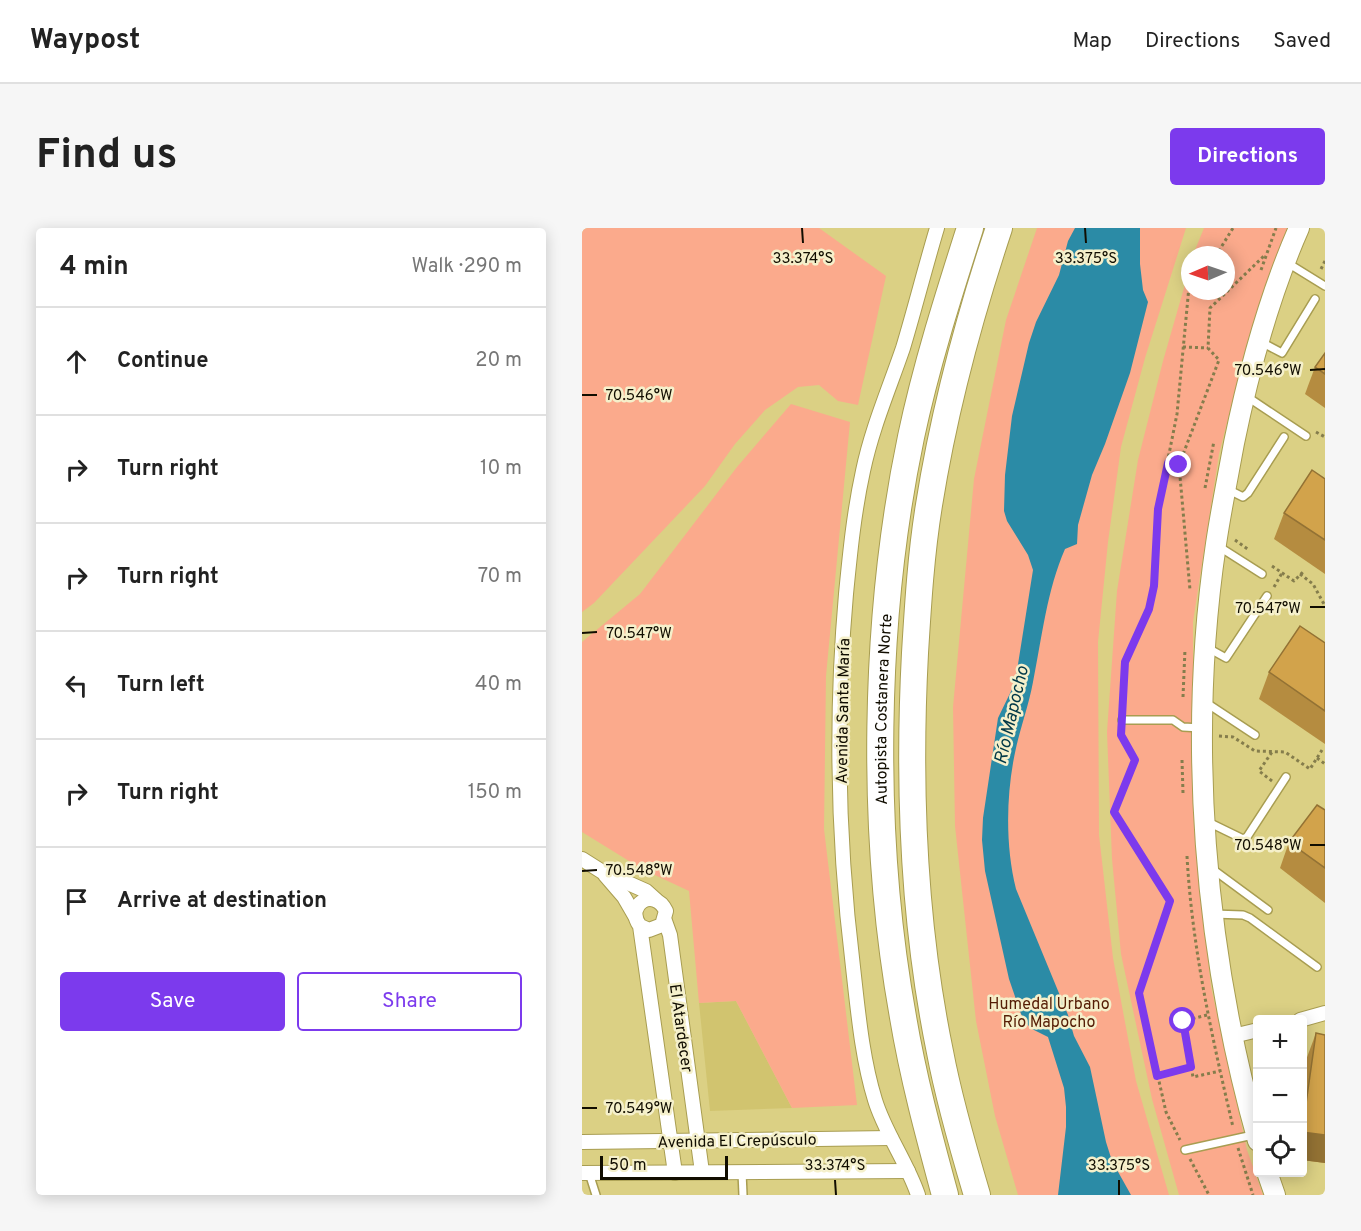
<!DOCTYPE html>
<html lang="en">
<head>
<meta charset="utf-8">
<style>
	:root { --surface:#fff; --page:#f6f6f6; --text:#222; --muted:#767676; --line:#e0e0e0; --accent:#7c3aed }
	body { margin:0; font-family:Overpass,sans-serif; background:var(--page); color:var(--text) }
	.controls { position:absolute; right:18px; bottom:18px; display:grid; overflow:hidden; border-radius:6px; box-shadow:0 3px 15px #0003 }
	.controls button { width:54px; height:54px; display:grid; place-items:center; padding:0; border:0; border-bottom:2px solid var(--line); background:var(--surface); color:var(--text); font:30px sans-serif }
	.compass { position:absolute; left:599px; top:18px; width:54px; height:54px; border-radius:50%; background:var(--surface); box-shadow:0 3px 15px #0003; rotate:268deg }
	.scale { position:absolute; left:18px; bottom:15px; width:128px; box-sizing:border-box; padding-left:6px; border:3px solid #110d00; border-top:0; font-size:16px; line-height:21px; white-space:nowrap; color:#110d00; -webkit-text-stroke:4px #f5f0cb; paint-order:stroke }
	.stop { position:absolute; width:18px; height:18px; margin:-14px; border:4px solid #7c3aed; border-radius:50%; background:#fff }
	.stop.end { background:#7c3aed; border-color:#fff; box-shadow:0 2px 6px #0008 }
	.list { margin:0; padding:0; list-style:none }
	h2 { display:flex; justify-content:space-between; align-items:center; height:78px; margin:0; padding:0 24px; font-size:26px }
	h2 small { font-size:20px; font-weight:400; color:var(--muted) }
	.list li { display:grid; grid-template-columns:39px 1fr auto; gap:18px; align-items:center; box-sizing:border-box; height:108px; padding:0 24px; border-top:2px solid var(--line) }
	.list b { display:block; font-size:22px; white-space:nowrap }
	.list em { font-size:20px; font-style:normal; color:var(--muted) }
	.actions { display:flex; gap:12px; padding:18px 24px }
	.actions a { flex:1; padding:14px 0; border:2px solid var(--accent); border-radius:6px; text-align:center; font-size:21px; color:var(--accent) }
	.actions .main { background:var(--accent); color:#fff }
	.icon { flex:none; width:33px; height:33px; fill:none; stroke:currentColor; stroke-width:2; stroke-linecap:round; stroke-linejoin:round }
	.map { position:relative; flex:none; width:743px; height:967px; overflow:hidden; border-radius:6px }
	header { display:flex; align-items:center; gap:36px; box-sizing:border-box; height:84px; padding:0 30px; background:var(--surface); border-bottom:2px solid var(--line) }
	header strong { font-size:28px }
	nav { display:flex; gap:33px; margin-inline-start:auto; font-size:21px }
	.intro { display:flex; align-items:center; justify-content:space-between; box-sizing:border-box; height:144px; padding:0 36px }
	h1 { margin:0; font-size:42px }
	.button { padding:15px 27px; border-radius:6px; background:var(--accent); color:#fff; font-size:21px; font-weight:700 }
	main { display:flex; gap:36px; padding:0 36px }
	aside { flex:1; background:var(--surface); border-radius:6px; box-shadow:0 3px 15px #0003 }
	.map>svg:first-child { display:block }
</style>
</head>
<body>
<header>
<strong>Waypost</strong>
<nav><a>Map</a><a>Directions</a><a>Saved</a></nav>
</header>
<div class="intro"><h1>Find us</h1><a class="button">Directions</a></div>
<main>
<aside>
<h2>4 min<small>Walk · 290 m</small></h2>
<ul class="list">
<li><svg class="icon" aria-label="ahead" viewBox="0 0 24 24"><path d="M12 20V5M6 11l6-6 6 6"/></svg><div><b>Continue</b></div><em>20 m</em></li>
<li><svg class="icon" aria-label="right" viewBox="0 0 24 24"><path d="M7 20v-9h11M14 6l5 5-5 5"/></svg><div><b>Turn right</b></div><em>10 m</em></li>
<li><svg class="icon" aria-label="right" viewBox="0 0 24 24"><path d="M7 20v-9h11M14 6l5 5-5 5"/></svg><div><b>Turn right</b></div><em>70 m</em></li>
<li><svg class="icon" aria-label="left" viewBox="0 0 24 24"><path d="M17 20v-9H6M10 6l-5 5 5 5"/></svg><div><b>Turn left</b></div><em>40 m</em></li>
<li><svg class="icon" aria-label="right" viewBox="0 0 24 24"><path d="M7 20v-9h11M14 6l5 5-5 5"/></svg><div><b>Turn right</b></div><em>150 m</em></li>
<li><svg class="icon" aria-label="arrive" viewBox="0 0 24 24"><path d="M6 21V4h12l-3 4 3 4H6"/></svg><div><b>Arrive at destination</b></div></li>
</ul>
<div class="actions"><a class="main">Save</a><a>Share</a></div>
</aside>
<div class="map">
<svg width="743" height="967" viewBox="0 0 743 967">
	<rect width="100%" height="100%" fill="#dbd084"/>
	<polygon fill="#d1c46f" points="154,773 210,880 128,883 117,775"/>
	<g fill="#fbaa8c">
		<polygon points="0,0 237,0 304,48 276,177 256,173 237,157 216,159 183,182 153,216 123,258 12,375 0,384"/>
		<polygon points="455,0 604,0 563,130 539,219 526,314 516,414 517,607 531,730 554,853 587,967 436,967 413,888 394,793 373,598 371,479 392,251 424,92"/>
		<polygon points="622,0 705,0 666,111 637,226 611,394 611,505 618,660 629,759 665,922 681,967 597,967 570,871 539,726 530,631 525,504 535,363 556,232 581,133 608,39 608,63 644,63 644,27 611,27"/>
		<polygon points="209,176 268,194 244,448 242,601 275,877 210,880 154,773 117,775 107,663 60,641 0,604 0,414 58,366 155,239"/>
	</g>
	<path fill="#2b8ba6" d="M493 0H558V36L561 62 566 74 548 145 523 216 510 247 496 297 495 316 483 321C465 362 460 409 451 454 447 476 439 498 434 520 424 564 423 617 434 661L486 787 492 808 508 839 524 914 530 933 549 967H476L484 899V879L482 860 466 809 448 800 439 786 427 751 403 643 400 612 401 590 416 490 433 455 451 342 446 327 425 293 422 283 423 247 430 188 447 115 454 94 477 47 486 13Z"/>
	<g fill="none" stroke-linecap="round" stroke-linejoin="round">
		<g stroke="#a89d51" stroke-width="10">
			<g id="lane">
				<polyline points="704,34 743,58"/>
				<polyline points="679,114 700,125 733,71"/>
				<polyline points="664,168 724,208"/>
				<polyline points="645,261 661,269 666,265 702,209"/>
				<polyline points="636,318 680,346"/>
				<polyline points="626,420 644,430 685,368"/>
				<polyline points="623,474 673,507"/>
				<polyline points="540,492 591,492 601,499 619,500"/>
				<polyline points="626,594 661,611 665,609 704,549"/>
				<polyline points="629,640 686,682"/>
				<polyline points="631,686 661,687 668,690 735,739"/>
				<polyline points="603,922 671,907"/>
				<polyline points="160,944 161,967"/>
				<polyline points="7,945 14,967"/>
			</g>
		</g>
		<g stroke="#a89d51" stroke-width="16">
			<g id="street">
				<polyline points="0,631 19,643 64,663 74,672"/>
				<polyline points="23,647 42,669 53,688"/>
				<polyline points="83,693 88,707 120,944"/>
				<path d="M58 698 67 702 80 697 84 683C72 658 42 677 58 698L93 945"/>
				<polyline points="718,792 743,785"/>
				<polyline points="651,808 676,802"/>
				<polyline points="0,914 309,910"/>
				<polyline points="0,945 326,943"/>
				<path d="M336 967C325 934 303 905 293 872 280 830 276 783 271 739 256 616 253 490 264 366 268 325 272 284 281 243 290 200 307 161 321 120 333 80 343 40 355 0"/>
			</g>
		</g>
		<g stroke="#a89d51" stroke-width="22">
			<g id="secondary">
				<path d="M676 913C622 723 605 511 634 316 639 282 646 248 652 215 667 142 687 68 717 0"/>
				<polyline points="685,944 693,967"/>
			</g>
		</g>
		<g stroke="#a89d51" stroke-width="28">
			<g id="highway">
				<path id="s1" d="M363 967C347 908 331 849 321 789 288 606 291 391 329 209 344 138 366 69 388 0"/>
				<path d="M395 967C381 920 367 872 358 824 331 693 326 558 333 425 336 376 339 326 347 277 362 183 387 90 417 0"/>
			</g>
		</g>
		<g stroke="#857d4c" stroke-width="3" stroke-dasharray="3 3" stroke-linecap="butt">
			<polyline points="632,27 638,21 651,0"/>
			<polyline points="739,41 743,33"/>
			<polyline points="679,42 694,0"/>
			<polyline points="601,119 626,120"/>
			<polyline points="734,204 743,209"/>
			<polyline points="586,235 597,237 608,362"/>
			<polyline points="597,237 637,132 626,120 628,80 683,27"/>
			<polyline points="623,260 632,213"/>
			<polyline points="653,312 667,322"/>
			<polyline points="690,338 712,353 721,344"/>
			<polyline points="718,346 731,356 743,378"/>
			<polyline points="692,359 700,345"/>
			<polyline points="601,469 603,421"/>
			<polyline points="541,480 544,434 567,381 572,358 576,281 595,186 608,48"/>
			<polyline points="540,501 539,507 553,532 532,584 588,673 557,765 584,884 598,912"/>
			<polyline points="637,508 651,509 673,523 703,524 728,541 740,522"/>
			<polyline points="735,530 743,536"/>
			<polyline points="600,532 601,565"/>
			<polyline points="690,553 677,543 690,524"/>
			<path d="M605 628C610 720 630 809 651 899"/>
			<polyline points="625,787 601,793 611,849 638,843"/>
			<polyline points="575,848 609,839"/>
			<polyline points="656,920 671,967"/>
			<polyline points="608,931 627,967"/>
		</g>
		<use href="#lane" stroke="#fff" stroke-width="7"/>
		<use href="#street" stroke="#fff" stroke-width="14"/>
		<use href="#secondary" stroke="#fff" stroke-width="20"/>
		<use href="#highway" stroke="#fff" stroke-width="26"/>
	</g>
	<g fill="#b58c40">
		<polygon points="743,125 743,180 723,166 733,139"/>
		<polygon points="743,251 743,346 692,311 702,285"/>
		<polygon points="743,415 743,516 677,471 687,444"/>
		<polygon points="743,582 743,675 698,640 707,614"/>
		<polygon points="734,805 743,935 720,932 720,857 724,832"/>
	</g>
	<polygon fill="#937234" points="720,904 743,907 743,935 720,932"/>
	<g fill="#d2a34b" stroke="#937234" stroke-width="1.5">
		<polygon points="743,125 743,146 733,139"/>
		<polygon points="730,242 743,251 743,312 702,285"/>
		<polygon points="718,398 743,415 743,483 687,444"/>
		<polygon points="735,577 743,582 743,640 707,614"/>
		<polygon points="734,805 743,807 743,907 720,904"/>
	</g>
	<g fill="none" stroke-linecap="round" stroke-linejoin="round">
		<polyline stroke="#7c3aed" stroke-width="8" points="597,237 586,235 576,281 572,358 567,381 543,434 539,507 553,532 532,584 588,673 557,765 575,848 609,839 601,793"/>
	</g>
	<path fill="none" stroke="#110d00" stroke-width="2" d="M220 0 221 15M503 0 504 15M728 142 743 141M0 167H15M728 379H743M0 405 15 404M728 617H743M0 643 15 642M0 880H15M253 952 254 967M537 952V967"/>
	<g text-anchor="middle" stroke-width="5" stroke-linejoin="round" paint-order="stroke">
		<g font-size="16" fill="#110d00" stroke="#f5f0cb">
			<text dy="6" stroke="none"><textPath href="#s1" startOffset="492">Autopista Costanera Norte</textPath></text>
			<text transform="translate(260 483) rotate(-89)" y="6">Avenida Santa María</text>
			<text transform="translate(100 800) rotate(82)" y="6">El Atardecer</text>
			<text transform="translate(155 912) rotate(-1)" y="6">Avenida El Crepúsculo</text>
		</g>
		<g font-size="16" fill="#551d05" stroke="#f5f0cb">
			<text x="467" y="781">Humedal Urbano<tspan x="467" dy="18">Río Mapocho</tspan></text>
		</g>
		<g font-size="18" font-style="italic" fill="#003847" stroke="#f5f0cb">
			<text transform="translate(429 487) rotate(-77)" y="6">Río Mapocho</text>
		</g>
	</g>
	<g font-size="15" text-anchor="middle" fill="#110d00" stroke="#f5f0cb" stroke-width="5" stroke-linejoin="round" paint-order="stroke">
		<text x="221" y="35">33.374°S</text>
		<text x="504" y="35">33.375°S</text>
		<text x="686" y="147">70.546°W</text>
		<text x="57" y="172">70.546°W</text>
		<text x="686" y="385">70.547°W</text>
		<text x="57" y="410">70.547°W</text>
		<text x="686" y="622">70.548°W</text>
		<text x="57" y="647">70.548°W</text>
		<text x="57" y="885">70.549°W</text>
		<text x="253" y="942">33.374°S</text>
		<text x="537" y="942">33.375°S</text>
	</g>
</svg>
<div class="controls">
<button>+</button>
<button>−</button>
<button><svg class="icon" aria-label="locate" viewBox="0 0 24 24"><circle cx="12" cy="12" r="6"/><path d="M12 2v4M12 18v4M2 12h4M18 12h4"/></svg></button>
</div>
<svg class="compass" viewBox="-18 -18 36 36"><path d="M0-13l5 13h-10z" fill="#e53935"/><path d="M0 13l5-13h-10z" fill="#767676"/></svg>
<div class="scale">50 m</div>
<div class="stop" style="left:601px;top:793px"></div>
<div class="stop end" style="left:597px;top:237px"></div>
</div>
</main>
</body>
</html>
